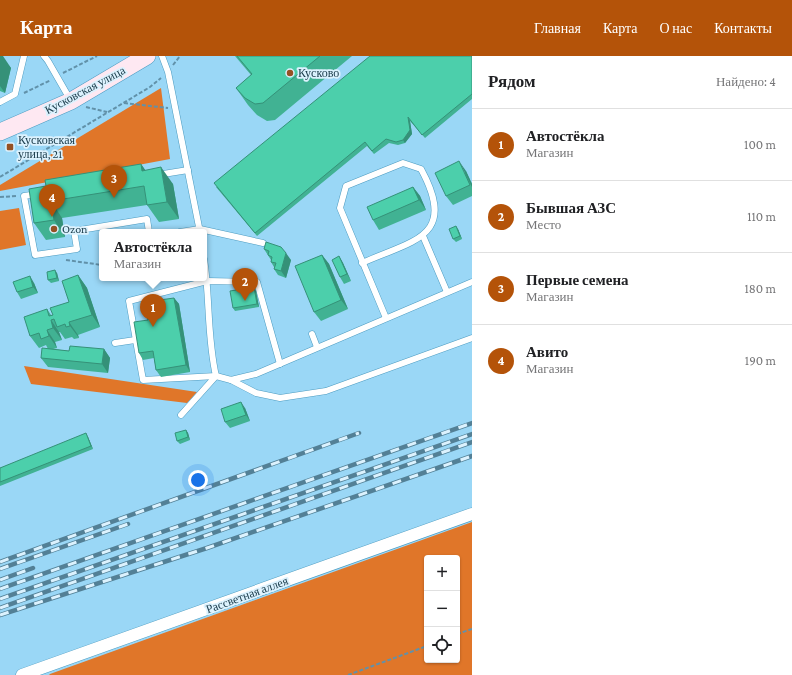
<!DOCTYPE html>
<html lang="ru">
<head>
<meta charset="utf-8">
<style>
	:root { --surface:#fff; --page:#f6f6f6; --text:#202124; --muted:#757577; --line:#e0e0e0; --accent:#b45309 }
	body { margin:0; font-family:"Crimson Pro",serif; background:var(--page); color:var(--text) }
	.controls { position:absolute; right:12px; bottom:12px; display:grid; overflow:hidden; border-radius:4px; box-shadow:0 1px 3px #0004 }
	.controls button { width:36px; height:36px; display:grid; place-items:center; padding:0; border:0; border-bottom:1px solid var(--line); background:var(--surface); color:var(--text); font:20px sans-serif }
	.you { position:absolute; left:198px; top:424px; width:14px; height:14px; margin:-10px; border:3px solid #fff; border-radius:50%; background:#1a73e8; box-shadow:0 0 0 6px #1a73e833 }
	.badge { display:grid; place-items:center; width:26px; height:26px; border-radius:50%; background:var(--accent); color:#fff; font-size:13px; font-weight:700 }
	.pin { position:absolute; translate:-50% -33px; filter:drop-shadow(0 1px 2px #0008) }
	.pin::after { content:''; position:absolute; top:21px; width:14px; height:12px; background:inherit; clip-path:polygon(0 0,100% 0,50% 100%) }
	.popup { position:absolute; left:99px; top:173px; width:108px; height:52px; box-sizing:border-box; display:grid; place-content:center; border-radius:4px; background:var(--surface); filter:drop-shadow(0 1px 3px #0005); font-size:13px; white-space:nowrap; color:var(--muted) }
	.popup b { font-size:15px; color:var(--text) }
	.popup::after { content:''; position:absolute; left:50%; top:100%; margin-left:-8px; border:8px solid transparent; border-top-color:var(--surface) }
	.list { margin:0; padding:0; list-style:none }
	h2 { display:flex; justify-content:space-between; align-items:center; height:52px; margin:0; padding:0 16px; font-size:17px }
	h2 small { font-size:13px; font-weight:400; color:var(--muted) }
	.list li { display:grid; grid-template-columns:26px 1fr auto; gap:12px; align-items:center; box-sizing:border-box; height:72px; padding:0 16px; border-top:1px solid var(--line) }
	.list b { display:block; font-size:15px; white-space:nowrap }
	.list p { margin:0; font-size:13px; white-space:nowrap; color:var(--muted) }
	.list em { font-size:13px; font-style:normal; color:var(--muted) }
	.icon { flex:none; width:22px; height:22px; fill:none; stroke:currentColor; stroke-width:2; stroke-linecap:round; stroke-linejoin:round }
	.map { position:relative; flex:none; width:472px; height:619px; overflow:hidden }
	header { display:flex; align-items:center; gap:24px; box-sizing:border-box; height:56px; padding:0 20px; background:var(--accent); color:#fff }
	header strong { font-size:19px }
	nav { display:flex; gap:22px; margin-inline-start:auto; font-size:14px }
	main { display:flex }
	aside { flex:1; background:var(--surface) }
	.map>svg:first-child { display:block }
</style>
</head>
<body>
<header>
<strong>Карта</strong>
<nav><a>Главная</a><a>Карта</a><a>О нас</a><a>Контакты</a></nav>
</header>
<main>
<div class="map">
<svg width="472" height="619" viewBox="0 0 472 619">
	<rect width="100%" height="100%" fill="#9ad7f6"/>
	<g fill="#e07629" fill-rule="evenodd">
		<polygon points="161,32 170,103 0,135 0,129"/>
		<polygon points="19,152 26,189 0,194 0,155"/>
		<polygon points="24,310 197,336 187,347 31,328"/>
		<path d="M472 466V619H49L50 618ZM427 502H457V604H427Z"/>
	</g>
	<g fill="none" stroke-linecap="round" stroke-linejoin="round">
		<g stroke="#4c9bc0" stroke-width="7">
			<g id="lane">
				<polyline points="44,0 48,5 71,45"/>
				<polyline points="162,0 168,16 200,176"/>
				<polyline points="0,46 15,38 24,0"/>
				<polyline points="157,119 188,114"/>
				<polyline points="38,138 24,140 35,199 77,193 74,175 147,163 149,176"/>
				<polyline points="180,176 200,173 263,187"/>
				<polyline points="423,180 447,236"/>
				<path d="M204 203C210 241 207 282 216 320L231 324 256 318 472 226"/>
				<path d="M362 207C414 184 458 181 421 113L403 107 346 130 340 152 386 262"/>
				<polyline points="312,278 317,291"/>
				<polyline points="115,287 135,284"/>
				<polyline points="216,320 143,324 129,245 207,225 257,226 280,308"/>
				<polyline points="231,324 256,337 280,342 326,335 472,282"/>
				<polyline points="181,359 216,320"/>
			</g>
		</g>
		<g stroke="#4c9bc0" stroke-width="13">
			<polyline id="street" points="22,619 472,458"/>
		</g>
		<g stroke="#4c9bc0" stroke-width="18">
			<polyline id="secondary" points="0,76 71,45 147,0"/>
		</g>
		<g stroke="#6191a9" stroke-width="2" stroke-dasharray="4 2" stroke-linecap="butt">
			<polyline points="173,9 180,0"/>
			<polyline points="63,17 97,0"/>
			<polyline points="24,37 51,24"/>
			<polyline points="124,47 168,52"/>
			<polyline points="86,51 107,56"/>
			<polyline points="0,121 150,31 161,22"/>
			<polyline points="0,141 17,140"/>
			<polyline points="66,204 102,209"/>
			<polyline points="457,578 472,573"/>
			<polyline points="348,619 427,590"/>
		</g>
		<use href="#lane" stroke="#fff" stroke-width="6"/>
		<use href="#street" stroke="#fff" stroke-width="12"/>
		<use href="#secondary" stroke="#fee8f2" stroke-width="17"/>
		<g stroke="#538096" stroke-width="4.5">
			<g id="rail">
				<polyline points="0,506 359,377"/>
				<polyline points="0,513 128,468"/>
				<polyline points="0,524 33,512"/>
				<polyline points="0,533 472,367"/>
				<polyline points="0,543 472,378"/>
				<polyline points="0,552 472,386"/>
				<polyline points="0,559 207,492 472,400"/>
			</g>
		</g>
		<use href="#rail" stroke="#dcf2fe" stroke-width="3" stroke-dasharray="9" stroke-linecap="butt"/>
	</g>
	<g fill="#41b293">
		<polygon points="0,0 11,12 5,37 0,35"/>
		<polygon points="235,0 352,0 275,64 267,65 257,59 248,49 236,32 251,19"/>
		<polygon points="472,0 472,43 425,82 410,65 412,78 405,87 398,89 389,87 374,98 367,90 257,180 216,131"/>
		<polygon points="141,108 145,114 173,128 179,163 159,166 147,149 62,162 65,181 46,184 34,167 46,130"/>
		<polygon points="466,115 472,128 472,140 453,149 446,140"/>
		<polygon points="413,131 420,140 426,154 379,174 373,164"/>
		<polygon points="458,173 462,183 456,186 453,183"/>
		<polygon points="264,193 291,204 286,222 278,219 274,213 274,211 271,206 271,204"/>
		<polygon points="322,199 329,208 348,253 321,265 314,256"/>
		<polygon points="339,200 343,207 351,225 344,228 340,221"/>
		<polygon points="57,217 59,225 51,227 48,224"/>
		<polygon points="78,219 87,232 100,271 78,279 79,282 74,283 72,281 65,283 60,276 59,276 62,284 55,286 57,292 53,293 69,295 104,293 110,302 108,317 48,311 41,302 48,293 46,289 39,292 30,280 47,253 51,259 53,259 69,246"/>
		<polygon points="34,227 38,237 21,243 17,236"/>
		<polygon points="256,235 259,251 235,255 233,252"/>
		<polygon points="174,242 179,248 190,316 161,321 156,314 154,302 143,304 139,297 148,264"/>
		<polygon points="245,352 250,365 230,372 225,366"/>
		<polygon points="186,374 188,377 190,384 180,388 177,385"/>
		<polygon points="88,381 93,393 0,430 0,412"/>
	</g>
	<g fill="#359178">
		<polygon points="0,0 3,0 11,12 5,37 0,30"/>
		<polygon points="408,61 410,65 412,78 405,87 403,84"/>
		<polygon points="459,105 466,115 472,128 472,131"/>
		<polygon points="141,108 153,125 142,115"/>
		<polygon points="161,111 173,128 179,163 167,146"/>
		<polygon points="413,131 420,140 426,154 419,144"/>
		<polygon points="51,145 62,162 65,181 54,164"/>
		<polygon points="456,170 458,173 462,183 460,180"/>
		<polygon points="286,197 291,204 286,222 281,215"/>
		<polygon points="322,199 329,208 348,253 341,244"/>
		<polygon points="339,200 343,207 351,225 347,218"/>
		<polygon points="55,214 57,217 59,225 57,222"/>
		<polygon points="78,219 87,232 100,271 92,259"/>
		<polygon points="30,220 34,227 38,237 33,231"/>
		<polygon points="254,231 256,235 259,251 257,248"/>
		<polygon points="174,242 179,248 190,316 186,309"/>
		<polygon points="51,264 59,276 62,284 53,272"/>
		<polygon points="69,266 78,279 79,282 70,270"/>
		<polygon points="47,274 55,286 57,292 49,280"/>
		<polygon points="104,293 110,302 108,317 102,308"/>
		<polygon points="241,346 245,352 250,365 246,359"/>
		<polygon points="186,374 188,377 190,384 188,381"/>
		<polygon points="86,377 88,381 93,393 91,390"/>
	</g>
	<g fill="#4ccfab" stroke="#359178">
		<polygon points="237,0 320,0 263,47 255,48 245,42 236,32 252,18"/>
		<polygon points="370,0 472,0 472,38 422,79 408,61 410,74 403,84 396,86 386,83 372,95 365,86 255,177 214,127"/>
		<polygon points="459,105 470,129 446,140 435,117"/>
		<polygon points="141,108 142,115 161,111 167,146 147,149 144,130 51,145 54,164 34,167 29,133 46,130 45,124"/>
		<polygon points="413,131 419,144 373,164 367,151"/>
		<polygon points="456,170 460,180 453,183 449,173"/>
		<polygon points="266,186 281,191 286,197 281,215 274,213 276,207 271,206 272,201 268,199 269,195 264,193"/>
		<polygon points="322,199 341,244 314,256 295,210"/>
		<polygon points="339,200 347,218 340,221 332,204"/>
		<polygon points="55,214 57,222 48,224 47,216"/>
		<polygon points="78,219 92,259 69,266 70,270 66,271 65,268 57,271 54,263 51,264 53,272 47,274 49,280 41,283 39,277 30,280 24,261 47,253 49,260 53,259 50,252 69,246 62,225"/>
		<polygon points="30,220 33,231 17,236 13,226"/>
		<polygon points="254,231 257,248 233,252 230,235"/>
		<polygon points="174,242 186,309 156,314 153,295 139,297 134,266 148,264 145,246"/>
		<polygon points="70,290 104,293 102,308 41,302 42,292 69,295"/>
		<polygon points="241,346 246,359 225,366 221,353"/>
		<polygon points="186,374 188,381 177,385 175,377"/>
		<polygon points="86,377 91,390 0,426 0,412"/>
	</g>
	<g fill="#955124" stroke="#dcf2fe" stroke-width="1.5">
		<circle cx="290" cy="17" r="4"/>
		<rect x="6" y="87" width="8" height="8" rx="2"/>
		<circle cx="54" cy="173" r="4"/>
	</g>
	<g text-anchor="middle" stroke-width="3.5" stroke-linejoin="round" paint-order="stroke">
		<g font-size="12" fill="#1a3b4a" stroke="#dcf2fe" text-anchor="start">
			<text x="298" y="21">Кусково</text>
			<text x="18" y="88">Кусковская<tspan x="18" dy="14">улица, 21</tspan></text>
			<text x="62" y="177">Ozon</text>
		</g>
		<g font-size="12" fill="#1a3b4a" stroke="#dcf2fe">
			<text transform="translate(85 34) rotate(-28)" y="4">Кусковская улица</text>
			<text transform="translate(247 539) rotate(-20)" y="4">Рассветная аллея</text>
		</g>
	</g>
</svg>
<div class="controls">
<button>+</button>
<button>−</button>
<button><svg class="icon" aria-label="locate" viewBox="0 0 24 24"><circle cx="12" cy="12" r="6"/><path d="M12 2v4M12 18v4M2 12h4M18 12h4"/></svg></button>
</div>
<div class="you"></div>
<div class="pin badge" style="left:153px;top:271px">1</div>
<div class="popup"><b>Автостёкла</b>Магазин</div>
<div class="pin badge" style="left:245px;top:245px">2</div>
<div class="pin badge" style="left:114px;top:142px">3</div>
<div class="pin badge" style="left:52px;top:161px">4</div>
</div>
<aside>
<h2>Рядом<small>Найдено: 4</small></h2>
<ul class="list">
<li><span class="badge">1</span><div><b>Автостёкла</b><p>Магазин</p></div><em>100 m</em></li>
<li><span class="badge">2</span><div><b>Бывшая АЗС</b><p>Место</p></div><em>110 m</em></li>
<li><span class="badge">3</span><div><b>Первые семена</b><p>Магазин</p></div><em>180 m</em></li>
<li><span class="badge">4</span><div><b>Авито</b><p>Магазин</p></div><em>190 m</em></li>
</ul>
</aside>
</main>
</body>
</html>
